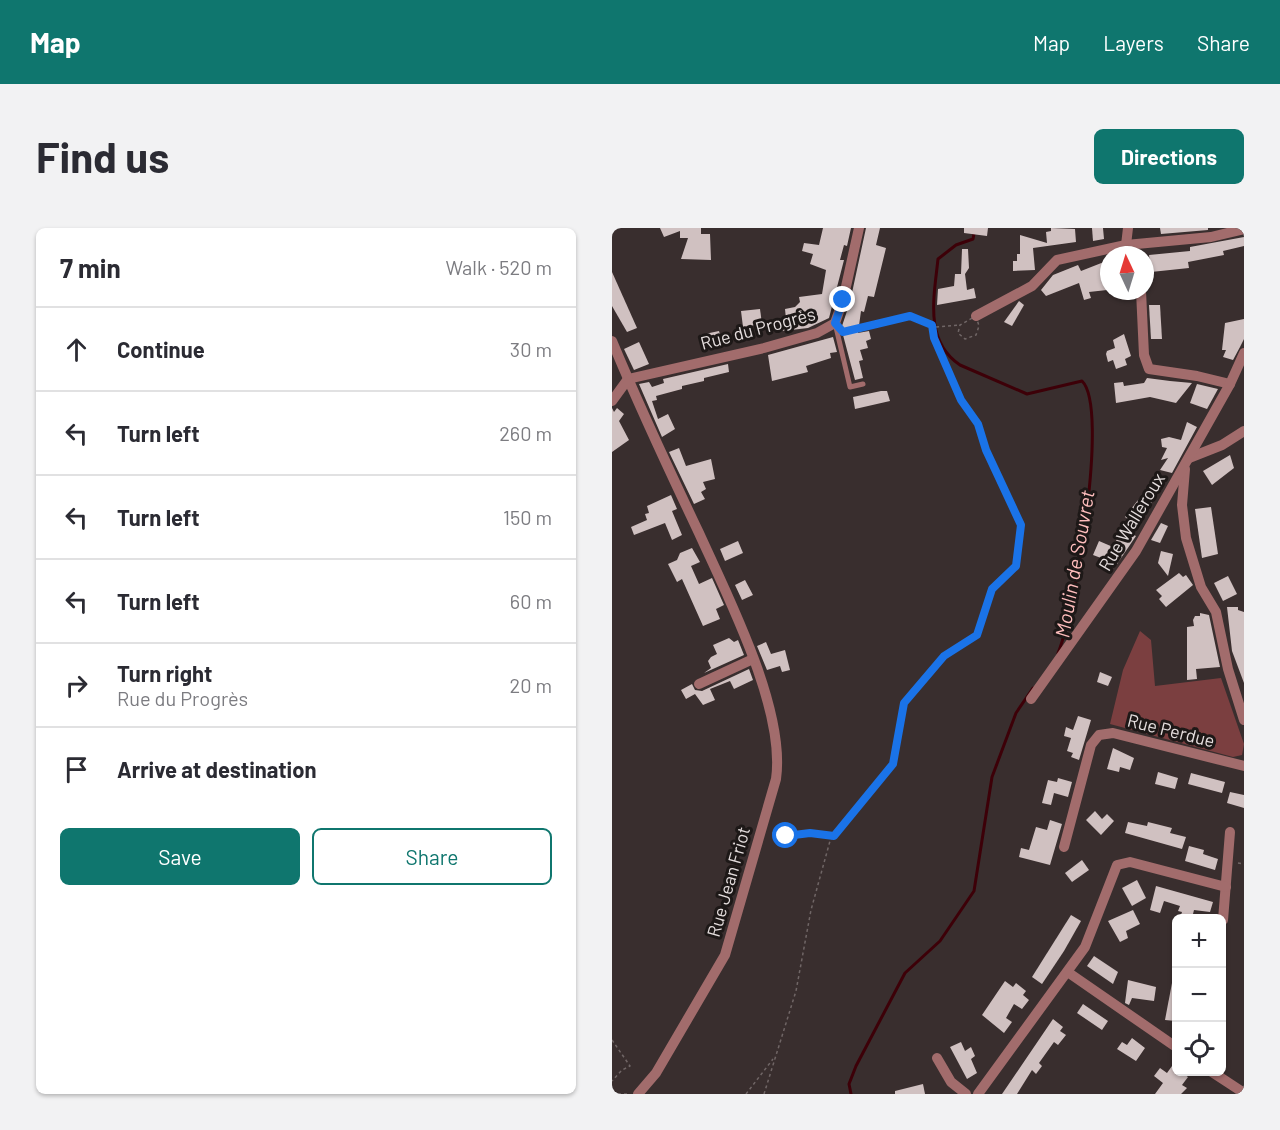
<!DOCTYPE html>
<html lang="en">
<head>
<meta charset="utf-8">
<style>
	:root { --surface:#fff; --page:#f2f2f3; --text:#2b2b33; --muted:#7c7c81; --line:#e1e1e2; --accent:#0f766e }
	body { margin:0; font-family:Barlow,sans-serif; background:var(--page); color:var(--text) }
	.controls { position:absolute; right:18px; bottom:18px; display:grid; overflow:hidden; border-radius:9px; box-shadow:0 2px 4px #0004 }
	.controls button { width:54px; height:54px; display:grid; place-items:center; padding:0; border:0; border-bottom:2px solid var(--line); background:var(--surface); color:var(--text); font:30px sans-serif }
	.compass { position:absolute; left:488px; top:18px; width:54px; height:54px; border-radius:50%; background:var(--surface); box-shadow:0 2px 4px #0004; rotate:356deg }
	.stop { position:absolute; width:18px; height:18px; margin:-14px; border:4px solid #1a73e8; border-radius:50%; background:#fff }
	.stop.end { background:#1a73e8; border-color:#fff; box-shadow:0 2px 6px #0008 }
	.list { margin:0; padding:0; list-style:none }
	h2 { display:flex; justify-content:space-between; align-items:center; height:78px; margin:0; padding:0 24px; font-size:26px }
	h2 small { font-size:20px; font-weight:400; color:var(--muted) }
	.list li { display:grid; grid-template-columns:39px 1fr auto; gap:18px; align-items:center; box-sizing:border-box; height:84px; padding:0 24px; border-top:2px solid var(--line) }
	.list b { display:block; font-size:22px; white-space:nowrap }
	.list p { margin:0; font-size:20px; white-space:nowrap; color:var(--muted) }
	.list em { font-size:20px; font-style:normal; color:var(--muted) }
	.actions { display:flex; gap:12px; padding:18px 24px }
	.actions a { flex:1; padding:14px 0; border:2px solid var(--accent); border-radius:9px; text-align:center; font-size:21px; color:var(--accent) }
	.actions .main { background:var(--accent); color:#fff }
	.icon { flex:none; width:33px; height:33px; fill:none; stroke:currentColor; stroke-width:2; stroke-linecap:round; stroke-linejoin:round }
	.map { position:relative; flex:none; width:632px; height:866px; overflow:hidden; border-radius:9px }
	header { display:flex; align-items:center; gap:36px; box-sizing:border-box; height:84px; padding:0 30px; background:var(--accent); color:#fff }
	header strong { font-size:28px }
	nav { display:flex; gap:33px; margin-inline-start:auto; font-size:21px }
	.intro { display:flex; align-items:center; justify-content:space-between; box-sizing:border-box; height:144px; padding:0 36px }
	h1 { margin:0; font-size:42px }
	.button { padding:15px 27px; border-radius:9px; background:var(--accent); color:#fff; font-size:21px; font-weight:700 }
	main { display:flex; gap:36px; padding:0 36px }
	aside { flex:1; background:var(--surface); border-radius:9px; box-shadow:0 2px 4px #0004 }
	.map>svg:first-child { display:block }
</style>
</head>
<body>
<header>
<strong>Map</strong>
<nav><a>Map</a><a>Layers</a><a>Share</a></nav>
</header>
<div class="intro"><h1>Find us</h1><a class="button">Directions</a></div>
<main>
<aside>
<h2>7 min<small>Walk · 520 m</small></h2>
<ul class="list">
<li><svg class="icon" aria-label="ahead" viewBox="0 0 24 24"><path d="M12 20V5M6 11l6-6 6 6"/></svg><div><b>Continue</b></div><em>30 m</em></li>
<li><svg class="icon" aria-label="left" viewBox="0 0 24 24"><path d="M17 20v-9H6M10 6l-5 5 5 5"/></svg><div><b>Turn left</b></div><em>260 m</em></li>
<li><svg class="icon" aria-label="left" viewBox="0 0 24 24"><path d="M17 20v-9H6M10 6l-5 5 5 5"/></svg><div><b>Turn left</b></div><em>150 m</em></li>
<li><svg class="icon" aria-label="left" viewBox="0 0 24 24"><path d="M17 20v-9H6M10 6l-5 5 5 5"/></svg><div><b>Turn left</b></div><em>60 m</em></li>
<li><svg class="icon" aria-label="right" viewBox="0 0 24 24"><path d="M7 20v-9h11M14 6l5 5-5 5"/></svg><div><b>Turn right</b><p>Rue du Progrès</p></div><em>20 m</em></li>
<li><svg class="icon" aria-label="arrive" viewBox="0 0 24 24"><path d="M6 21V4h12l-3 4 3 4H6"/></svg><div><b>Arrive at destination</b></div></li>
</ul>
<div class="actions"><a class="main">Save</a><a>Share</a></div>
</aside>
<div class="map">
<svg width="632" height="866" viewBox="0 0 632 866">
	<rect width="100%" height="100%" fill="#392e2e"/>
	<polygon fill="#7b3f40" points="528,403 539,412 543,458 609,450 632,516 630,527 621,529 498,496 511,442"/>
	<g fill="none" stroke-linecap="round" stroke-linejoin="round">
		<g stroke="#3d0008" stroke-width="3">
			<path d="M363 0 361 11 344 17 326 31C322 69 312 113 348 137L415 166 470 153C498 180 462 388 446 425"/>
			<polyline points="239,866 237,856 244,838 293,745 328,713 362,663 380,549 404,485 421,460"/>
		</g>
	</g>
	<g fill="#d0c1c1">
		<polygon points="48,0 89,0 89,6 98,6 99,32 69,31 76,10 68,10 68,3 52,9"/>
		<polygon points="211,0 239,0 235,18 232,17 228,32 232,32 217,90 196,100 162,104 161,93 174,91 173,81 183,79 188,74 187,69 210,66 214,42 198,36 201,26 190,23 192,15 207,17"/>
		<polygon points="254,0 268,0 264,17 274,20 262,69 256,68 252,84 249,83 246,105 257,103 259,111 254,113 256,120 248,122 251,132 247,133 251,150 243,152 231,107 234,105 230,98 238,74"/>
		<polygon points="352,0 376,0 375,8 352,5"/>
		<polygon points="439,0 463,1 464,14 421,20 423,42 401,43 401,33 405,33 405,26 408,26 408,7 435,15 434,4 439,3"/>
		<polygon points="480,0 491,0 492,11 481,13"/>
		<polygon points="548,0 596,0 596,2 549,6"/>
		<polygon points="632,9 632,18 611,23 612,27 576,34 577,40 539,44 537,27 578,23 578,19"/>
		<polygon points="350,21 356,21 357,40 353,46 355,62 362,60 364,70 325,77 326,61 342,58 343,46 349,46"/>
		<polygon points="497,32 495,62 477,64 479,70 472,72 467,55 434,68 429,62 441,47 466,37 469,43"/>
		<polygon points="0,44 25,100 15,104 0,78"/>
		<polygon points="407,73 412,77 400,98 392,94"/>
		<polygon points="537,77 548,77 550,111 539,111"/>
		<polygon points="148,81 150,96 131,99 129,83"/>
		<polygon points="632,91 632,111 628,119 621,132 611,129 614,122 610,122 613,95"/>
		<polygon points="107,103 111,118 91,121 88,107"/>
		<polygon points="512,106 519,128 513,131 515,137 504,141 501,132 496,134 494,126 495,123 503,120 501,112"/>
		<polygon points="221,109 225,124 218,125 219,130 194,138 196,144 160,153 156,127"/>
		<polygon points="27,114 37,136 22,142 12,121"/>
		<polygon points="116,136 117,144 92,150 92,153 70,158 70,161 44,168 45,172 40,173 46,191 56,186 63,201 50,209 27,156 37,154 40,159 52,155 51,151"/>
		<polygon points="535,150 558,153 580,155 564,175 538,169 504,175 502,155 511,154 512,158 532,155"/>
		<polygon points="585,156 606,161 595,181 578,175"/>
		<polygon points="269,163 275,163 278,173 243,181 241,169"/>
		<polygon points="0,180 2,184 5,180 12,186 7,193 17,212 0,224"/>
		<polygon points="575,194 585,199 560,245 548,242 556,230 549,232 555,220 550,219 549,211 557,209 569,212"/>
		<polygon points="67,220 74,238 99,231 103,251 91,254 94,261 89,264 93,271 82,276 57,224"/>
		<polygon points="618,227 622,240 600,257 591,243"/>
		<polygon points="535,264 543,270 518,305 524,308 505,336 481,327 487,313 501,319 512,297 517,292 513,289 526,272"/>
		<polygon points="59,267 65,281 60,283 70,307 60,312 53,295 22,307 19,299 35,292 33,286 37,285 35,278"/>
		<polygon points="599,279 606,326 590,330 583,281"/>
		<polygon points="549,295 556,298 548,315 539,312"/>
		<polygon points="126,313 131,325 113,333 108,321"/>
		<polygon points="80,320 88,334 79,338 87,356 100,350 112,377 104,381 108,391 91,398 70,351 65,354 56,336 65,332 68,325"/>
		<polygon points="549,323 561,326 556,348 546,335"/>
		<polygon points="567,345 571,349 574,347 581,357 554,379 547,371 550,368 544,362"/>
		<polygon points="616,348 625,366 611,373 602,355"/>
		<polygon points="133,352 141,367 130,372 123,357"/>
		<polygon points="615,379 626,379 626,382 632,384 632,455 620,423"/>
		<polygon points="588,385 597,387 608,439 584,441 585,451 575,452 575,399 582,398 581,392 583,388 588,388"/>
		<polygon points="117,410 122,414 126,412 132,427 92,445 99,440 96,433 99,429 105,426 101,417"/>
		<polygon points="154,414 159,426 173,422 178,442 170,444 168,438 155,442 145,418"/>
		<polygon points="137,441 141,452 122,461 118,453 98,461 103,472 91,477 83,466 74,471 69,462 80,456 83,462 90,463"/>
		<polygon points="488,444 500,449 496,458 485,454"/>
		<polygon points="466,488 479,492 467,532 459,529 461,525 455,523 459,510 452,508 454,499 461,502"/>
		<polygon points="501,520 522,530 518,542 508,539 507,544 495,541"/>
		<polygon points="546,544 566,550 563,561 543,556"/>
		<polygon points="579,545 613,554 610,565 576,556"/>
		<polygon points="446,550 460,554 456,569 442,565 439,577 430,575 436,552 445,554"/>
		<polygon points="618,564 632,567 632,580 615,575"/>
		<polygon points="483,583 490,591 495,586 502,593 489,607 474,592"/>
		<polygon points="438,592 450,596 438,637 407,629 409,620 417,622 424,599 435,602"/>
		<polygon points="516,594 535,598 536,594 560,600 558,605 574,609 570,621 513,605"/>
		<polygon points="577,618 592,622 591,626 606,631 603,642 573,633"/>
		<polygon points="470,632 477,642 460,654 453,645"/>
		<polygon points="525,652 534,670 520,678 510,660"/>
		<polygon points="544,658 601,674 598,684 582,682 580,690 568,690 570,684 566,683 568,678 552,673 548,685 538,682"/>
		<polygon points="521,682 528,696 514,703 516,710 508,714 496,693"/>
		<polygon points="459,687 469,693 452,723 430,756 420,749"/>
		<polygon points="482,728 506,744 501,756 475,738"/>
		<polygon points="516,752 544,759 542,773 520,770 517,777 513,775"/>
		<polygon points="393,753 401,759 404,755 414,763 411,767 417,772 410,781 402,776 394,790 400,794 392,805 370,787"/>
		<polygon points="560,755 564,756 564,793 553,792"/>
		<polygon points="471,776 496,793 490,802 465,785"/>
		<polygon points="441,791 451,799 448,803 454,807 446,817 442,814 427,835 430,838 424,846 420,842 405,866 390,866"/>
		<polygon points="520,810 533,820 524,833 505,821 510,814 515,817"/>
		<polygon points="349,814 353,823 359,819 363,828 359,831 365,845 355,851 338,819"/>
		<polygon points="560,838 576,849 570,857 575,860 569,866 543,866 551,855 542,848 548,840 555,845"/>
		<polygon points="311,856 313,866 283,866 283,863"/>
	</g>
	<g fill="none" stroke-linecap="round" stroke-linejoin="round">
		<g stroke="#706666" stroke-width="1.5" stroke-dasharray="3 3" stroke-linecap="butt">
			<polygon points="364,88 367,98 364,107 353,111 346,105 348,97"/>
			<polyline points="232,103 298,88 324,99 348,97"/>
			<polyline points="160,605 221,608"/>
			<polyline points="626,635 632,636"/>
			<polyline points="0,812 18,838 10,842 0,853"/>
			<polyline points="0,866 16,866"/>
			<polyline points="134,866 161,831"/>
			<polyline points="152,866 184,763 199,682 218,613 281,536 292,475 332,428 365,407 380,361 404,338 409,297 373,222 366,196 349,173 322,110 320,97"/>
		</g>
		<polyline stroke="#a26c6c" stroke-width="5" points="223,95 238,159 251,156"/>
		<g stroke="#a26c6c" stroke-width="10">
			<polyline points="514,17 516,0"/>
			<polyline points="529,63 532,127 537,141 585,148 618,156"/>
			<polyline points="364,88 420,58 445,32 514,17 599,9 632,1"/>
			<path d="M0 113C27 178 57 242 87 305 116 369 174 482 164 551L113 727 44 845 26 866"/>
			<polyline points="16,151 152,120 205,105 223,95 231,72 247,0"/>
			<polyline points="0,173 16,151"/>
			<polyline points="577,230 610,217 632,203"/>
			<polyline points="573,241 570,277 574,310 589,359 604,384 616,441 632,492"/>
			<polyline points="87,456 141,431"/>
			<polyline points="419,471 524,323 618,156 632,125"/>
			<polyline points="452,619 479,517 487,507 501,505 632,538"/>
			<polyline points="611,692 618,604"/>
			<polyline points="457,745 564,819"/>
			<polyline points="325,830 339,854 354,866"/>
			<polyline points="600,844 632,865"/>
			<polyline points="366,866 473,719 505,637 518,634 614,659"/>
		</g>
	</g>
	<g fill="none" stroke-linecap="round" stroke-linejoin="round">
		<polyline stroke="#1a73e8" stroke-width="8" points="174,608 198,605 222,608 281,536 292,475 332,428 365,407 380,361 404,338 409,297 374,222 366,196 349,172 322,110 320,97 298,88 231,104 223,95 231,72"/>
	</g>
	<g text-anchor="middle" stroke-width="6" stroke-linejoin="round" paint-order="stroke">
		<g font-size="18" fill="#e5dede" stroke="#1d1817">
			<text transform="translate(146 101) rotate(-15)" y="6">Rue du Progrès</text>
			<text transform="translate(520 294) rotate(-59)" y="6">Rue Walleroux</text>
			<text transform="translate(559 503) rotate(14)" y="6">Rue Perdue</text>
			<text transform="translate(117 654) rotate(-74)" y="6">Rue Jean Friot</text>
		</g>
		<g font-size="20" font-style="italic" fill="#ffbebd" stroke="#1d1817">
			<text transform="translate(463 336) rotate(-80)" y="7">Moulin de Souvret</text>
		</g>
	</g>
</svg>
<div class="controls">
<button>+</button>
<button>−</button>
<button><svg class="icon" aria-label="locate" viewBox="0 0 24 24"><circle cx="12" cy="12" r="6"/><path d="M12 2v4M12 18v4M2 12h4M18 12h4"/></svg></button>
</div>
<svg class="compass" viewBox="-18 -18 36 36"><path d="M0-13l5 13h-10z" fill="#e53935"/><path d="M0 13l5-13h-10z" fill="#7c7c81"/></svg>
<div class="stop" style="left:174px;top:608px"></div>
<div class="stop end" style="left:231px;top:72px"></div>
</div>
</main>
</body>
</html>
